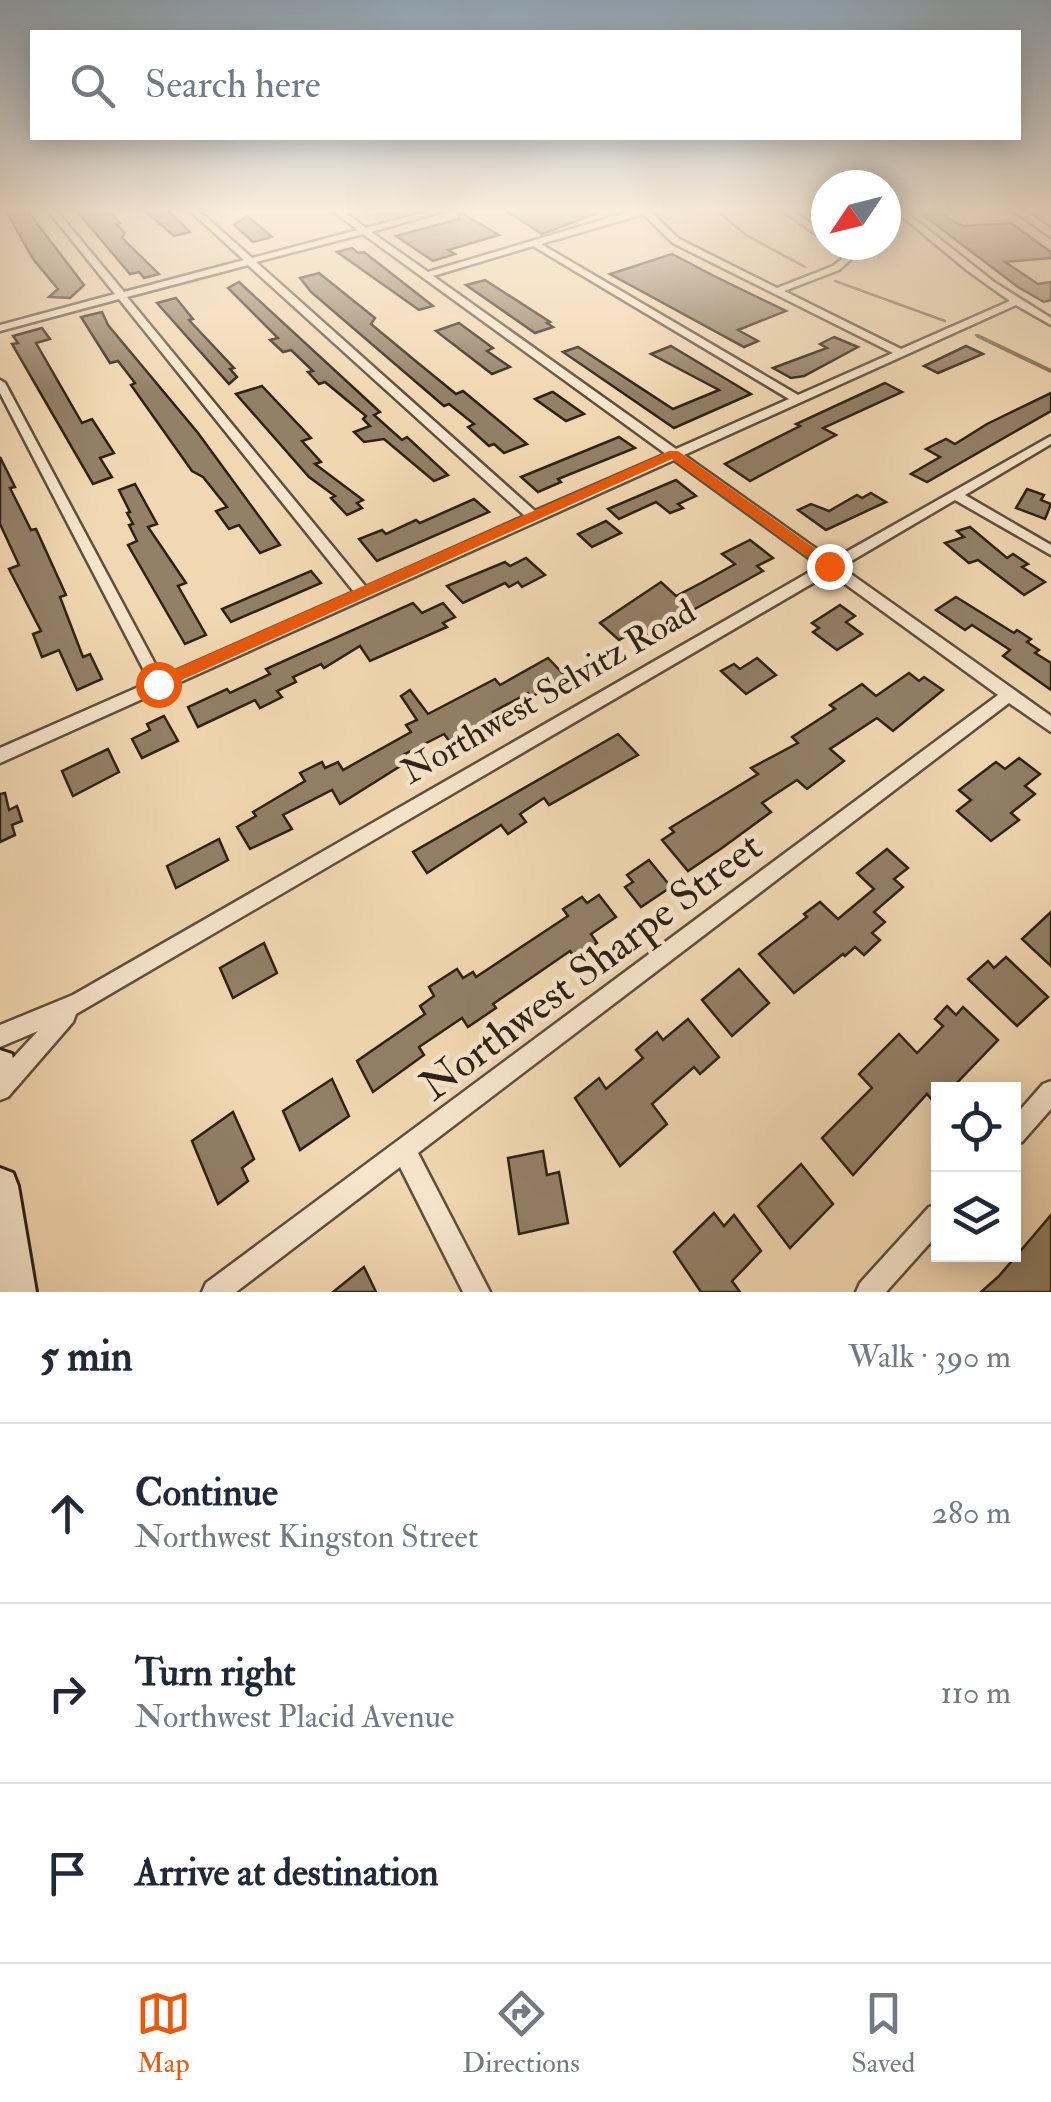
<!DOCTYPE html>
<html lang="en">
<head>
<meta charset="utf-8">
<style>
	:root { --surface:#fff; --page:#f2f2f3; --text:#1f2937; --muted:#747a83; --line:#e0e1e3; --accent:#ea580c }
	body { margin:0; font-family:"IM FELL Double Pica",serif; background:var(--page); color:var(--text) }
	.controls { position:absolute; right:30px; bottom:30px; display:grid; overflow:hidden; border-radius:0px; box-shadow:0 5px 25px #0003 }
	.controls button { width:90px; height:90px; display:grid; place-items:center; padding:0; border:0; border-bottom:2px solid var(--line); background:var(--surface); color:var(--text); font:50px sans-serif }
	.compass { position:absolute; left:811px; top:170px; width:90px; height:90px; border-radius:50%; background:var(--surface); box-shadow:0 5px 25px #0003; rotate:235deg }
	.stop { position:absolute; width:30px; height:30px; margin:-22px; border:8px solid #ea580c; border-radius:50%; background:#fff }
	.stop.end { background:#ea580c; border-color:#fff; box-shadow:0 2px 10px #0008 }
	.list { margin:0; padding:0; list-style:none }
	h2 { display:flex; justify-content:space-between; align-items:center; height:130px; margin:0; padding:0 40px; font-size:42px }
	h2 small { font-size:32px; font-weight:400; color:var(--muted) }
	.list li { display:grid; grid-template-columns:65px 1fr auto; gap:30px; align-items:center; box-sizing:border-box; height:180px; padding:0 40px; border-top:2px solid var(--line) }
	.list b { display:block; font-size:38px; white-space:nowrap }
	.list p { margin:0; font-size:32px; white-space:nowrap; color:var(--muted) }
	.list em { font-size:32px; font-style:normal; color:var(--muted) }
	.icon { flex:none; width:55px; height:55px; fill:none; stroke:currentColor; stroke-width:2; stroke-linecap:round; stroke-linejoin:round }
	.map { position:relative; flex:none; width:1051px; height:1292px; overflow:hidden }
	.search { position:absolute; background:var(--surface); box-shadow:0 5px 25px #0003; left:30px; right:30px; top:30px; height:110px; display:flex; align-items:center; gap:25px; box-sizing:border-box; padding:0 35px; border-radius:0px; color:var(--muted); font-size:38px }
	.sheet { height:670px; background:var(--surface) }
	nav { display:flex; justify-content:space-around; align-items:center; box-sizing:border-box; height:140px; border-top:2px solid var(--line); background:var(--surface); font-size:28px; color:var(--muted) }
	nav a { display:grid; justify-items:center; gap:5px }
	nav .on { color:var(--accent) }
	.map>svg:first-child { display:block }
</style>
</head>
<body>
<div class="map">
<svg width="1051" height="1292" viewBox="0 0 1051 1292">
	<rect width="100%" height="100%" fill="#f2d8b2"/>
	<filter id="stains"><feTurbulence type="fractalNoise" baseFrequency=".002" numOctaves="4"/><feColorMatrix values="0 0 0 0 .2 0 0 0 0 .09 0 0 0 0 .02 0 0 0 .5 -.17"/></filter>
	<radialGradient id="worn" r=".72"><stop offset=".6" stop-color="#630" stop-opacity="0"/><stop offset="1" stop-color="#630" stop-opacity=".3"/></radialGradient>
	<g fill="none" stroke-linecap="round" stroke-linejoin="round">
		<g stroke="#7a6a54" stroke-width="2.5">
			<polyline points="715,209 746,235 805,267"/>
			<polyline points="835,281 945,321"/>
			<polyline points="976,335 983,339"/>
		</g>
		<polyline stroke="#7a6a54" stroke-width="4" points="978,336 1051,371"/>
	</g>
	<g fill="#928067" stroke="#2b2116" stroke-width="2.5">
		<polygon points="5,209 26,209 84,285 70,298 49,297 58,289 33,259"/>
		<polygon points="75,209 107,209 120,223 116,224 125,233 122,238 159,274 144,278 139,272 130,274"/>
		<polygon points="166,209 182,224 190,232 174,236 146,212"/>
		<polygon points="503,209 597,209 598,213 542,234"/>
		<polygon points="458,211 499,235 448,250 455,254 433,261 396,236 459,219"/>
		<polygon points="941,214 963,226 1011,223 1051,252 1051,258 1005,262 1038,284 1051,282 1051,300 1044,302 1018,287 923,215"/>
		<polygon points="247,216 258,225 272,237 253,242 234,225"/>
		<polygon points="352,248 358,253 364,252 433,306 419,310 337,252"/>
		<polygon points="672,254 714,276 786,311 738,330 758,341 744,347 610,274"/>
		<polygon points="319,273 375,318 371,324 418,363 456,394 463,391 527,444 504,453 494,444 489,446 468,427 474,424 449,404 444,406 311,292 300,278"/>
		<polygon points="485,280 550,322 547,323 553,327 535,333 466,285"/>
		<polygon points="239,282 380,412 374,415 402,440 407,437 448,475 434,481 384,439 364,442 354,432 370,426 363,419 366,416 325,382 319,384 308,372 313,371 291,350 283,352 270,340 278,338 228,288"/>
		<polygon points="176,298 193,319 189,320 234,368 230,369 237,377 229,384 157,303"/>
		<polygon points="102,312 108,325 198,433 280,545 260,553 239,525 229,529 216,511 227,507 203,477 192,471 131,385 135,383 118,361 110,363 81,317"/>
		<polygon points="459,323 493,348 487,351 510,367 492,374 436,331"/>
		<polygon points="42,328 50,339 36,343 82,423 92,419 114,453 100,458 112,477 93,484 12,344 18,343 13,336"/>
		<polygon points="834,337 858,347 804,376 791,378 773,368 827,348 820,344"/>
		<polygon points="671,346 751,394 674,428 563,352 578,347 673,409 719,390 651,354"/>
		<polygon points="966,346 983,354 938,373 924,366"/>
		<polygon points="885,383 902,392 823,428 836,435 750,481 725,464 800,426 796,424"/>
		<polygon points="262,386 311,438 302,441 321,462 315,464 363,500 357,503 362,508 347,515 331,498 335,496 309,477 236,394"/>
		<polygon points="552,392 553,392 584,414 566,421 535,399"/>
		<polygon points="1051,393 1051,411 927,482 911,474 940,457 926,449 946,439 955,444 987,424"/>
		<polygon points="619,437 635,448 558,479 561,482 538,492 521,477"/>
		<polygon points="0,457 15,487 10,488 31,530 36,529 66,595 60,597 83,657 90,654 102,679 77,690 59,650 42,657 33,634 41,631 9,569 19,565 0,524"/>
		<polygon points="676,480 696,496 678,504 683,508 670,513 656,502 619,519 608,509"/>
		<polygon points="135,484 157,524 148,527 186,583 178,586 206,635 185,644 128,545 137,541 129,525 133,524 127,513 130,512 119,490"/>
		<polygon points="1027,489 1044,495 1041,500 1051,504 1045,519 1016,508"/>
		<polygon points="871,493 886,502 826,530 798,510 811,504 829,511 857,495 862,498"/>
		<polygon points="474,499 489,512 377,561 359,539 382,530 386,534 416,520 420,523"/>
		<polygon points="606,521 621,533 592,547 578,534"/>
		<polygon points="970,527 1007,558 1013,554 1028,564 1022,567 1045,582 1024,595 978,560 969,563 945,543 964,537 957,531"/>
		<polygon points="750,540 773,558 757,566 763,571 693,610 639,638 633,632 619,640 600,623 661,582 676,596 701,583 735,564 722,554"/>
		<polygon points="526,558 545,575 522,587 518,582 509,587 505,583 463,603 447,586 505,562 510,566"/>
		<polygon points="311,571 321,583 231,622 222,609"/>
		<polygon points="956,597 1014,633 1017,630 1031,639 1027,642 1039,650 1035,653 1051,663 1051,690 1003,656 1010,650 972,625 965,630 936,610"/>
		<polygon points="413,603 422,613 443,603 455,617 443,623 447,627 370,661 360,646 324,668 321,664 293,677 296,682 277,691 282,697 260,708 255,700 198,727 188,707 227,689 230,693 270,674 266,669"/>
		<polygon points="840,605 855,616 846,622 862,634 837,650 813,632 819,628 812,623"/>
		<polygon points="548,658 566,677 531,697 528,693 493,712 497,717 450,742 444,734 405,754 410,760 340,804 332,790 283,815 292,829 250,849 237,827 256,816 253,812 305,781 300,773 322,762 325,768 338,762 343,770 411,732 406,725 417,720 401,696 410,690 428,714 495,679 500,685"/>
		<polygon points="757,658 776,675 746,694 721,671 734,664 740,669"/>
		<polygon points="909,673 919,681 924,677 943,690 893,731 877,718 830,749 844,761 807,789 797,780 762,803 771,812 722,848 688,871 662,840 674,832 670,828 758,774 751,768 798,743 792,737 835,709 830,705 862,684 876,696"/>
		<polygon points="164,716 178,741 142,758 132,739 150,730 147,724"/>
		<polygon points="618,734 638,755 549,805 544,798 520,814 526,822 508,834 501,825 427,873 413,852"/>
		<polygon points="108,749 119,772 73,796 62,771"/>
		<polygon points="1019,758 1040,774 1025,786 1035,794 1011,813 1019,820 991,841 957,811 971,800 959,790 996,762 1005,769"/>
		<polygon points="5,793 9,810 17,806 22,821 12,825 15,835 0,842 0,794"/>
		<polygon points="219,839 228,860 176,888 167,866"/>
		<polygon points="887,849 908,868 894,879 903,887 874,912 885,922 872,933 880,940 864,955 855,947 845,956 843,954 794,993 759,954 807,917 804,914 820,902 838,919 874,889 857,873"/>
		<polygon points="649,860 671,887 641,907 625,887 633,882 627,875"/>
		<polygon points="599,895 616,917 591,934 597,943 575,958 570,951 493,1004 496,1008 468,1027 462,1018 419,1047 424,1055 373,1092 357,1061 425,1014 420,1006 434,996 429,987 457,969 463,978 473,972 476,977 568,916 563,909 582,897 587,903"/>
		<polygon points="1051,912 1051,966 1022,939"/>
		<polygon points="264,943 277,973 233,998 220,968"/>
		<polygon points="1006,957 1048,997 1017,1026 968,979 988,961 994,968"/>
		<polygon points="739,969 769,1003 732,1036 702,1000"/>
		<polygon points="947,1006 956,1015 963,1007 998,1040 950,1090 938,1090 938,1107 927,1094 853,1175 822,1138 872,1088 859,1074 899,1034 917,1053 943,1026 935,1019"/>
		<polygon points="688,1019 719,1057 700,1074 694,1067 652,1104 667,1124 620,1166 575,1098 599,1078 606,1089 643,1058 636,1050 657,1032 663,1040"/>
		<polygon points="332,1079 349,1116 300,1150 283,1111"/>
		<polygon points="233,1112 254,1159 242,1168 248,1181 218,1204 192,1141"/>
		<polygon points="543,1151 547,1175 559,1172 568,1223 519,1234 508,1158"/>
		<polygon points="801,1164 833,1204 790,1248 758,1206"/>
		<polygon points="714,1213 724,1226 734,1215 761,1251 732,1281 740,1292 701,1292 674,1252"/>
		<polygon points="1051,1215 1051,1292 981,1292 999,1276"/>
		<polygon points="364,1267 376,1292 333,1292"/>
	</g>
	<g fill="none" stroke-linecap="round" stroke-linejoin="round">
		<g stroke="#5d4f3d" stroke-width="5">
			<g id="minor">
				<path d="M47 209H55L124 292 244 260 188 209H197L252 258 358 230 330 209H340L366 228 437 209H451L371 232 428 272 639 209H648L679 239 777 288 833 266 842 259V254L833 245H842L850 253V260L839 270 784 291 901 349 1010 301 968 271 893 209H902L994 282 1051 318V325L1016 305 684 455 832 560 1051 436V444L965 495 1051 545V555L955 500 841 567 1051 716V732L1009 703 418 1153 490 1292H463L400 1167 236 1292H202L206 1283 998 695 830 573 76 1014 73 1022 8 1097 0 1100V1072L38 1031 0 1047V1025L73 995 820 566 674 460 0 763V748L150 682 0 393V380L5 383 162 677 354 592 119 299 0 331V325L115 294ZM643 214 673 243 893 353 798 395 541 244ZM363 234 666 454 535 511 256 262ZM533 246 789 399 676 449 433 276ZM248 265 525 516 366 587 127 297Z"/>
				<polygon points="780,209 790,209 826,234 826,241"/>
				<polygon points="1051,1081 1051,1109 1022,1142 1014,1145 1014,1117 1043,1084"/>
				<polygon points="938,1204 938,1234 886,1292 856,1292 860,1283 929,1207"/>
			</g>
		</g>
		<g stroke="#5d4f3d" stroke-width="5">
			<polygon id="tertiary" points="1011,209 1023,209 1051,229 1051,237"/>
		</g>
		<g stroke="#2b2116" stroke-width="6">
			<g id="secondary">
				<polygon points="0,1050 12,1054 17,1077 12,1089 0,1094"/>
				<polygon points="0,1168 13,1173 18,1186 36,1292 0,1292"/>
			</g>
		</g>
		<use href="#minor" fill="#f7e6cd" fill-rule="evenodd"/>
		<use href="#tertiary" fill="#f7e6cd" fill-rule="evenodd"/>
		<use href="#secondary" fill="#f7e6cd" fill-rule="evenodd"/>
	</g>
	<linearGradient id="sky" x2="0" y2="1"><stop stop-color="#91aabd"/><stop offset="0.54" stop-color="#f9eddc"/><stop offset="1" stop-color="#f9eddc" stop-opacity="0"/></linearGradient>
	<rect width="1051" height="390" fill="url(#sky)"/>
	<polygon fill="#ea580c" points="669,451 678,451 834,562 834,569 824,569 672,459 164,688 153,688 150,684 153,679"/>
	<g text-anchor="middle" stroke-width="9" stroke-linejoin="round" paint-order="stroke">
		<g font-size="35" fill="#2b2116" stroke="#f7e6cd">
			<text transform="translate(548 691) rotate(-30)" y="12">Northwest Selvitz Road</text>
		</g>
		<g font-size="42" fill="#2b2116" stroke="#f7e6cd">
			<text transform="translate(590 965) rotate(-37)" y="15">Northwest Sharpe Street</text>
		</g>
	</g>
	<rect width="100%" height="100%" filter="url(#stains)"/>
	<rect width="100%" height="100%" fill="url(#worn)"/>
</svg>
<div class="controls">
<button><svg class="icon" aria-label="locate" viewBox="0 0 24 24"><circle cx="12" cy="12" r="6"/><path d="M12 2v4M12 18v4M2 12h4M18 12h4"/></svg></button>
<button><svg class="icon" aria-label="layers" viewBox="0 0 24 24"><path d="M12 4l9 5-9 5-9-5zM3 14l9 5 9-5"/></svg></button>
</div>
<svg class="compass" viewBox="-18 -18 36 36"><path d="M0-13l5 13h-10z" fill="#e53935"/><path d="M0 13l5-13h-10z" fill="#747a83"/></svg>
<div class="stop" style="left:158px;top:684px"></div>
<div class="stop end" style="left:829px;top:566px"></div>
<div class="search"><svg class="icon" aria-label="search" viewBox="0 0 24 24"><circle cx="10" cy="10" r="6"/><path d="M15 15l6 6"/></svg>Search here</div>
</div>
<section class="sheet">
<h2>5 min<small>Walk · 390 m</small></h2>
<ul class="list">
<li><svg class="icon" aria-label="ahead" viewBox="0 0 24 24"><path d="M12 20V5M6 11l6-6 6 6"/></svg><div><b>Continue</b><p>Northwest Kingston Street</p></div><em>280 m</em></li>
<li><svg class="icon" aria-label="right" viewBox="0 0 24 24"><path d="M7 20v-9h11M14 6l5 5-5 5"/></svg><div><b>Turn right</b><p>Northwest Placid Avenue</p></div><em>110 m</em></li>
<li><svg class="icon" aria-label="arrive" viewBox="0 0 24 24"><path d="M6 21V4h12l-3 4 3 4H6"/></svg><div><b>Arrive at destination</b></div></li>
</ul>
</section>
<nav>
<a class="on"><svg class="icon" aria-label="map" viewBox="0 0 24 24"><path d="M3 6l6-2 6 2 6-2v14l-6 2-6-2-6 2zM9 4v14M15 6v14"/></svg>Map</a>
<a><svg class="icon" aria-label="directions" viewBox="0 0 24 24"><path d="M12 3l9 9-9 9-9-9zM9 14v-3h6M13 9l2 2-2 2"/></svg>Directions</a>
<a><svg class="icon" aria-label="saved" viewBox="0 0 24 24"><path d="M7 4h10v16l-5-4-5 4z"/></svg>Saved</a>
</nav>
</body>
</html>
